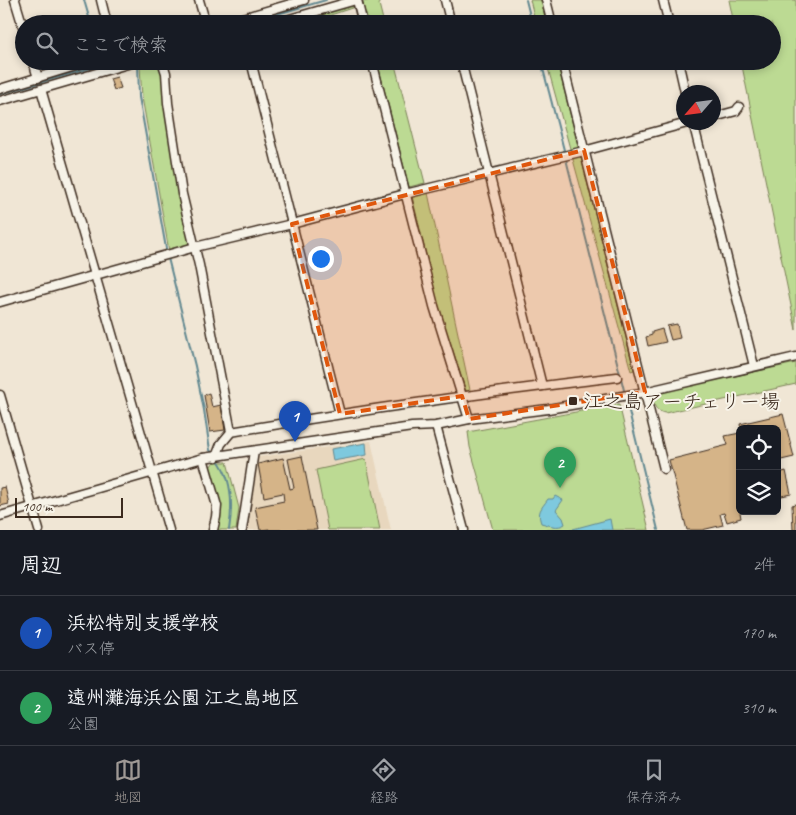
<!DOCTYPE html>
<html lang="ja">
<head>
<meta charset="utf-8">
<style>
	:root { --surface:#171b24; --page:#242831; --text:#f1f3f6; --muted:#9ea1a6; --line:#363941; --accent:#9f9995 }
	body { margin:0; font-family:Caveat,"Klee One",sans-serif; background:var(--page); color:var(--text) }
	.controls { position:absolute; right:15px; bottom:15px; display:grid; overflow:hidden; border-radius:8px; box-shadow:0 2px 8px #0003 }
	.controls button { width:45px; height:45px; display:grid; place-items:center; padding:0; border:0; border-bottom:1px solid var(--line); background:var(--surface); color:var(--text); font:25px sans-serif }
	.compass { position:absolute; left:676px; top:85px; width:45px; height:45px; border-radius:50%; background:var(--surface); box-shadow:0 2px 8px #0003; rotate:242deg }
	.scale { position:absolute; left:15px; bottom:12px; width:108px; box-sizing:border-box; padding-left:5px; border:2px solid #3b2a1e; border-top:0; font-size:14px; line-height:18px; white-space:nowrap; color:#3b2a1e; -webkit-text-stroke:4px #f7f3e8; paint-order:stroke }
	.you { position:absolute; left:320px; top:258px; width:18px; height:18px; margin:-12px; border:4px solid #fff; border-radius:50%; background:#1a73e8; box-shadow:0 0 0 8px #1a73e833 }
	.badge { display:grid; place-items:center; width:32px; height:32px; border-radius:50%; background:var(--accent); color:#fff; font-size:16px; font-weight:700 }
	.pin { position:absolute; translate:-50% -41px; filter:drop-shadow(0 1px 2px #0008) }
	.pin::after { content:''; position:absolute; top:26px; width:18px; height:15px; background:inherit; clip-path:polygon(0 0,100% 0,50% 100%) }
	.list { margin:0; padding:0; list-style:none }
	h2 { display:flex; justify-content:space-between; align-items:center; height:65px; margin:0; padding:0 20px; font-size:21px }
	h2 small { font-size:16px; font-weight:400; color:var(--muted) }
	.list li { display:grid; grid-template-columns:32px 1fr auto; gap:15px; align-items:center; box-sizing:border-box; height:75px; padding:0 20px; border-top:1px solid var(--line) }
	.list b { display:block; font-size:19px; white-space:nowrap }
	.list p { margin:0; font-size:16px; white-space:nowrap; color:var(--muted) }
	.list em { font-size:16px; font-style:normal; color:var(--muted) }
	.icon { flex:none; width:28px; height:28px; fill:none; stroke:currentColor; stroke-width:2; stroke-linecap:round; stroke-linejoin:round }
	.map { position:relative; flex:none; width:796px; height:530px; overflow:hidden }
	.search { position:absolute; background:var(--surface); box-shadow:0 2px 8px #0003; left:15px; right:15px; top:15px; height:55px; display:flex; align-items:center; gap:12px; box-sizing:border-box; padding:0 18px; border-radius:28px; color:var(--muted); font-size:19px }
	.sheet { height:215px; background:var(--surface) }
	nav { display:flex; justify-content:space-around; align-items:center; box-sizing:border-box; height:70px; border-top:1px solid var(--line); background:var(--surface); font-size:14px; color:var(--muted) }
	nav a { display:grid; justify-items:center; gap:2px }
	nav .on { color:var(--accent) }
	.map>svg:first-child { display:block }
</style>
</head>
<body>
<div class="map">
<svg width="796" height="530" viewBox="0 0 796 530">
	<rect width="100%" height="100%" fill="#f0e6d5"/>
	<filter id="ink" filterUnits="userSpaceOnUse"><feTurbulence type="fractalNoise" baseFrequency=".02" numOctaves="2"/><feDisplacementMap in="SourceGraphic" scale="10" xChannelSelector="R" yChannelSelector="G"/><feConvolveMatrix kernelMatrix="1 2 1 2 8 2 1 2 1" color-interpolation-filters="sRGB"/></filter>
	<g filter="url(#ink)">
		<polygon fill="#e8d7be" points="371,441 391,530 247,530 258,457"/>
		<g fill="#bcda93" stroke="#7c8258">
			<polygon points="371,0 378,0 384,24 368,24 362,2"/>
			<polygon points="530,0 542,0 548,24 536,24"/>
			<polygon points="729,0 796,0 796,330 741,61 772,61 772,24 734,24"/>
			<polygon points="354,3 355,7 303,24 281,24"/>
			<polygon points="377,61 394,61 425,183 409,187"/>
			<polygon points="546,61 557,61 634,370 631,371"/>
			<polygon points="160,62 178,184 190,241 189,246 169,251 142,97 140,67"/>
			<polygon points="428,193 470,390 466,391 438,305 412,196"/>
			<path d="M796 363V384L665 413C653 411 650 399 660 392Z"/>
			<polygon points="619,404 649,530 493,530 470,447 468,432"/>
			<polygon points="366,459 380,530 328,530 316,470"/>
			<polygon points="214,462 227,462 239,508 236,530 216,530 221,508 210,467"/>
		</g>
		<g fill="#7ec9de" stroke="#638991">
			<polygon points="366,443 367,455 333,461 331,449"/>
			<path d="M555 496 563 500 556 510 563 518 565 524C558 529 549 525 541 523 537 511 541 509 548 499H553Z"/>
			<polygon points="610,519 612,530 573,530 573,529"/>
		</g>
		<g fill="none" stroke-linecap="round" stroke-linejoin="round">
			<g stroke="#638991" stroke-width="2">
				<polyline points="84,0 91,24"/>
				<polyline points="526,0 532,24"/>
				<polyline points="244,24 326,0"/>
				<polyline points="541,61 565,154"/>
				<polyline points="138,63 139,97 167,254"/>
				<polyline points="0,94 115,61"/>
				<polyline points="566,159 625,394"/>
				<polyline points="168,258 195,366 204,410 210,450 214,455"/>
				<polyline points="626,399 658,530"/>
				<path d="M217 459C233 479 233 505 229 530"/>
			</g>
		</g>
		<g fill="#d5b488" stroke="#3b2a1e">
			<polygon points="117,77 121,88 114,90 110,79"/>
			<polygon points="677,324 680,338 671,340 667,326"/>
			<polygon points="662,329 666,342 648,346 646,337 652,335 652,332"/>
			<polygon points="209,393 212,407 221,405 225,430 210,432 204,395"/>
			<polygon points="783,414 794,457 777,461 777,429 741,429 740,424"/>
			<polygon points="740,433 740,506 739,507 741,518 727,522 724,513 720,514 723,525 702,530 687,530 669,460 728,445 725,436"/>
			<polygon points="302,456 317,530 269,530 269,529 260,530 255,507 284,501 283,493 264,497 258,464 283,458 290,489 294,488 288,459"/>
			<polygon points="777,465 779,473 786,471 791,494 777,497"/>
			<polygon points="5,487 9,504 0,506 0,488"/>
			<polygon points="796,504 796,530 793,530 792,505"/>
		</g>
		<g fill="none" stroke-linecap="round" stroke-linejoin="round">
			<g stroke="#3b2a1e" stroke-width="11">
				<g id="minor">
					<polyline points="15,0 24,30"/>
					<polyline points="101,0 107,24"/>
					<polyline points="199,0 206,24"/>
					<polyline points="357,0 363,24"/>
					<polyline points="445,0 451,24"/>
					<polyline points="546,0 552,24"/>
					<polyline points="663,0 669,24"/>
					<polyline points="222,24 304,0"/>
					<polyline points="272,24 356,0"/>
					<polyline points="33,61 38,78"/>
					<polyline points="162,61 166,73 168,103 182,194 199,265 231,432 221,444 216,457"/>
					<polyline points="251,61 340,414"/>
					<polyline points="372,61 434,306 469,419"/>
					<polyline points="461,61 542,386"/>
					<polyline points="562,61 664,469"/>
					<polyline points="678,61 685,92"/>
					<polyline points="0,89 92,61"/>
					<polyline points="41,89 169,530"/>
					<polyline points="0,101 138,61"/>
					<polyline points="714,117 736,111 739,107"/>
					<polyline points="693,122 754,366"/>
					<polyline points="0,302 195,247 292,224 405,194 580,152 691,122"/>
					<polyline points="0,395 39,530"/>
					<polyline points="436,426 464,530"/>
					<path d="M231 432C360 410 488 392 617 377"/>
					<polyline points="203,458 217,506 216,517 213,530"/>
					<polyline points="0,516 203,458 412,427 436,426 469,419 548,409 640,393 796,357"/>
					<polyline points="242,530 254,451"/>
				</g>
			</g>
			<use href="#minor" stroke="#f7f3e8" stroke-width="8"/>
		</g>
	</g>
	<path fill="#df570d" fill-opacity="0.2" stroke="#df570d" stroke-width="4" stroke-dasharray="10 6" stroke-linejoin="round" d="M584 150 645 392 469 419 462 396 340 414 292 224Z"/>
	<rect fill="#3b2a1e" stroke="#f7f3e8" stroke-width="2" x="568" y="396" width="10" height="10" rx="2.5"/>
	<g text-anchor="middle" stroke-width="4" stroke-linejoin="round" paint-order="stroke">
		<g font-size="20" fill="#3b2a1e" stroke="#f7f3e8" text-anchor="start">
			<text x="583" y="408">江之島アーチェリー場</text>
		</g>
	</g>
</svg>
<div class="controls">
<button><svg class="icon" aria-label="locate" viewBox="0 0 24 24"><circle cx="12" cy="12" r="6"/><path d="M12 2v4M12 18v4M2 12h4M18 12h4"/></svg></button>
<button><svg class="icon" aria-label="layers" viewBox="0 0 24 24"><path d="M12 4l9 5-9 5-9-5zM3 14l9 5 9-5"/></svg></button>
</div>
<svg class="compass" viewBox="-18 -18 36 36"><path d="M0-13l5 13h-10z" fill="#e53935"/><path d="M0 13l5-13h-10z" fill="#9ea1a6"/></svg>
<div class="scale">100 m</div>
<div class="you"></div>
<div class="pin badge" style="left:295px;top:442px;background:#1a4fb4">1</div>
<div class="pin badge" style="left:560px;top:488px;background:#2e9e5b">2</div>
<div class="search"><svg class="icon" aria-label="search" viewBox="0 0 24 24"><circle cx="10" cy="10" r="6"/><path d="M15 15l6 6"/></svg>ここで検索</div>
</div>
<section class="sheet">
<h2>周辺<small>2件</small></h2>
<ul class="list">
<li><span class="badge" style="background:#1a4fb4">1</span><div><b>浜松特別支援学校</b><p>バス停</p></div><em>170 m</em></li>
<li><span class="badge" style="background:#2e9e5b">2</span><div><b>遠州灘海浜公園 江之島地区</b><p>公園</p></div><em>310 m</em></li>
</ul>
</section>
<nav>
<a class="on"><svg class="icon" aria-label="map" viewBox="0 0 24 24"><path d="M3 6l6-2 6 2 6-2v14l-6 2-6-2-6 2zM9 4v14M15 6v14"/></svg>地図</a>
<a><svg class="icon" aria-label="directions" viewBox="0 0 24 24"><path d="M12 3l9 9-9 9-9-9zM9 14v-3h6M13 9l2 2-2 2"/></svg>経路</a>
<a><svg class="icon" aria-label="saved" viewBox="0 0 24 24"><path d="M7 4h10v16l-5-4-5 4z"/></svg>保存済み</a>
</nav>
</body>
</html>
